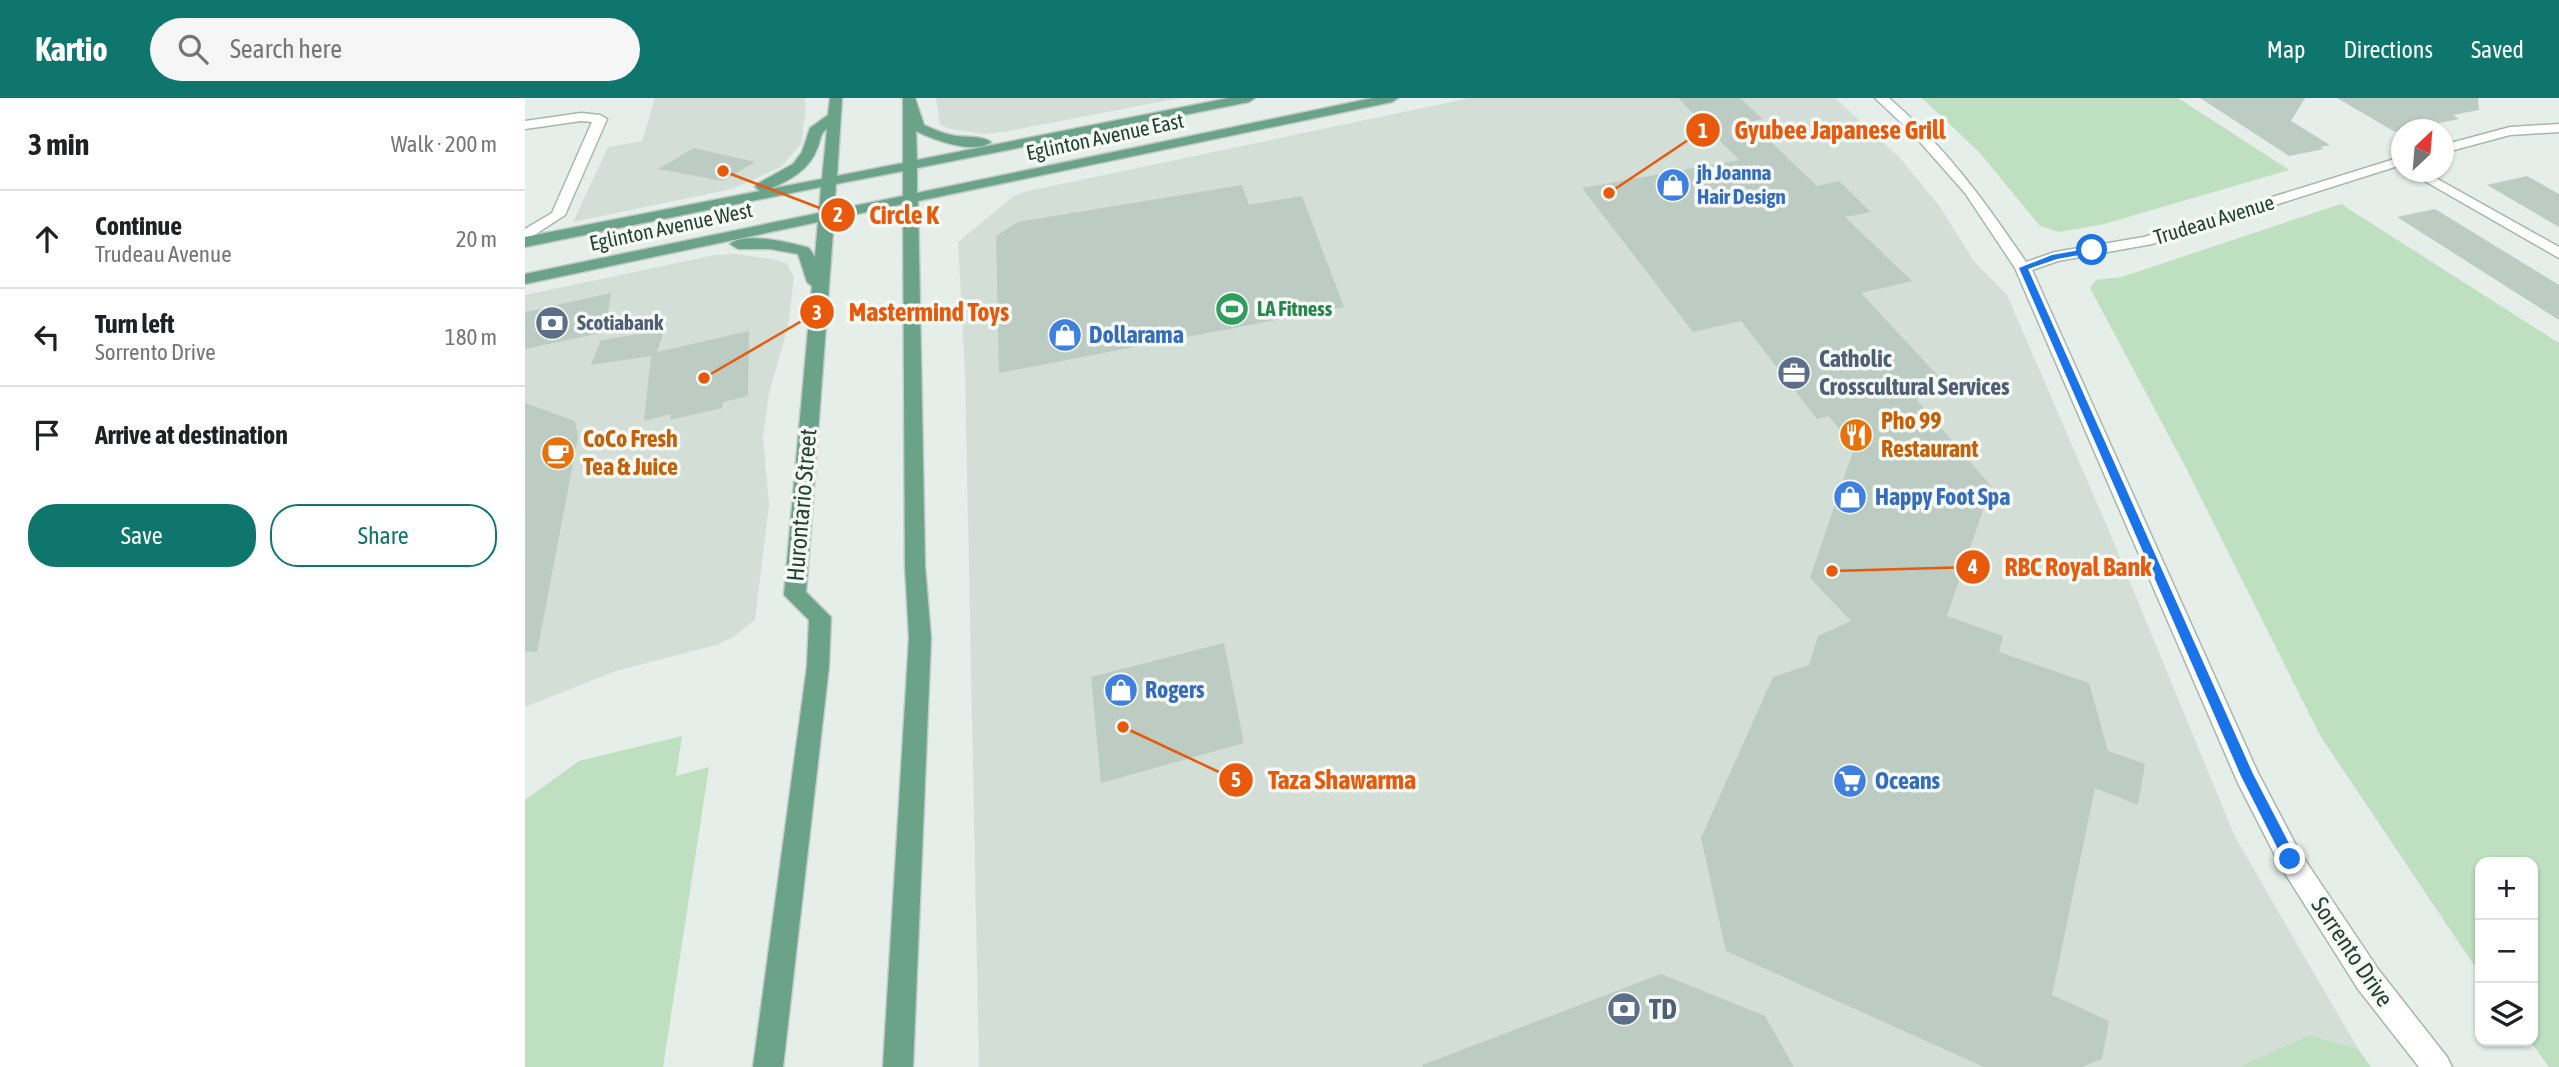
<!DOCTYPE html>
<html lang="en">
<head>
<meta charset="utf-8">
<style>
	:root { --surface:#fff; --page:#f6f6f6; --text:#202124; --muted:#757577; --line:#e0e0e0; --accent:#0f766e }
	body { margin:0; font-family:"Asap Condensed",sans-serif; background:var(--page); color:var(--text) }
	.controls { position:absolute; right:21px; bottom:21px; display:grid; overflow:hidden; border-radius:14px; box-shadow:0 2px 5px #0004 }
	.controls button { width:63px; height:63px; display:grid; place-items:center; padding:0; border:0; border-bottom:2px solid var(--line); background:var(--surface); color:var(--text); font:35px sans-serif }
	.compass { position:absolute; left:1866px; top:21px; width:63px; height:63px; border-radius:50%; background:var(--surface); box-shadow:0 2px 5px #0004; rotate:26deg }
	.stop { position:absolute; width:21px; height:21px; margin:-16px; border:5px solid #1a73e8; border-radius:50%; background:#fff }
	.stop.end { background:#1a73e8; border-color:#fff; box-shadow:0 2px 7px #0008 }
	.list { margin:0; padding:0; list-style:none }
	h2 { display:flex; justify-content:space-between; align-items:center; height:91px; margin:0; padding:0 28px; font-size:30px }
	h2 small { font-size:23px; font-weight:400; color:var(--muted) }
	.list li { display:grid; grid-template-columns:46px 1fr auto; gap:21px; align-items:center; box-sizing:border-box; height:98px; padding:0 28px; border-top:2px solid var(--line) }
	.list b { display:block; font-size:26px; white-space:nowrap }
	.list p { margin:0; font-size:23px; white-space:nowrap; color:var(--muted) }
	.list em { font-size:23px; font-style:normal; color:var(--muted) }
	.actions { display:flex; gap:14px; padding:21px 28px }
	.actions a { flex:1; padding:16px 0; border:2px solid var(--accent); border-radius:28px; text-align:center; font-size:24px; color:var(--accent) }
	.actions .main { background:var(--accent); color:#fff }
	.icon { flex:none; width:38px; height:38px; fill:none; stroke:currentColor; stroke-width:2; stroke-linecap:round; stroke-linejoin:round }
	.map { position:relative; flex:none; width:2034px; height:969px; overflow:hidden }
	header { display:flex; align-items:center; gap:42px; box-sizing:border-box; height:98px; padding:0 35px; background:var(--accent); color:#fff }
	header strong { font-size:33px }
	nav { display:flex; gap:38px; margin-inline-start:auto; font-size:24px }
	.search { width:490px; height:63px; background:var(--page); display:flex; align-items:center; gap:18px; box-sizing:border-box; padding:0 24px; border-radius:38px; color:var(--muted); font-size:26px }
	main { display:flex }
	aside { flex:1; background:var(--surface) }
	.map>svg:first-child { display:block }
</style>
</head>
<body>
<header>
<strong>Kartio</strong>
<div class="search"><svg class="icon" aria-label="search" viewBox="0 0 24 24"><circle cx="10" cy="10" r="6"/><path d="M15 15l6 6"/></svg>Search here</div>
<nav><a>Map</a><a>Directions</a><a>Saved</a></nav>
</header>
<main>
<aside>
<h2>3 min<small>Walk · 200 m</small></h2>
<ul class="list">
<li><svg class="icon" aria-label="ahead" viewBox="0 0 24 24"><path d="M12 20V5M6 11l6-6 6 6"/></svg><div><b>Continue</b><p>Trudeau Avenue</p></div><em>20 m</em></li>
<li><svg class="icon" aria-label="left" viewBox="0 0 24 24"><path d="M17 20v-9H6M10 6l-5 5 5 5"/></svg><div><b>Turn left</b><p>Sorrento Drive</p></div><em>180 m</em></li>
<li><svg class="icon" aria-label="arrive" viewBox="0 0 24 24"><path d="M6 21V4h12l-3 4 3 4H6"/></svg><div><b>Arrive at destination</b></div></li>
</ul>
<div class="actions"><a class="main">Save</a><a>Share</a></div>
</aside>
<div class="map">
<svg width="2034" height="969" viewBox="0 0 2034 969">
	<rect width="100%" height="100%" fill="#e5eee8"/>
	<g fill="#d3ded7">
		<polygon points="130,0 279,0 281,8 276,46 256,69 207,91 48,124 83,49 117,43"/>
		<polygon points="411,0 655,0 478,34 458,36 426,31 415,27"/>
		<polygon points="945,0 1310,0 1375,60 1415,109 1448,162 1482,197 1584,433 1710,739 1833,951 1784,937 1714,969 454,969 440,273 433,144 489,98 503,93"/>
		<polygon points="211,156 253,162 262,166 269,179 263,229 244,295 238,339 244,407 230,522 207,540 191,547 91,573 0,609 0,197 190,157"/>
	</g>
	<g fill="#bedfc0">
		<polygon points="1397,0 1653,0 1764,72 1579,126 1534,134 1515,128 1455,55"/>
		<polygon points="1816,106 2034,245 2034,969 2024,969 2005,943 2008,943 2008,764 1955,764 1955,876 1796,639 1660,368 1565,190 1571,182 1597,179"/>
		<polygon points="157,638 151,678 184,669 138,969 0,969 0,702 54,663"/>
		<polygon points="1784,937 1833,951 1846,969 1714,969"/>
	</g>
	<g fill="#bdccc3">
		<polygon points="1153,0 1215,0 1238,21 1225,24 1292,88 1314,83 1346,114 1320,119 1387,183 1336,195 1426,292 1391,301 1466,388 1422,518 1478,538 1474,554 1564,585 1583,653 1620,666 1613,707 1570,690 1527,897 1584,923 1577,961 1557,969 1459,969 1201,853 1176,740 1248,579 1284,567 1293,538 1326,523 1285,480 1329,350 1304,318 1292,321 1216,223 1168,234 1057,90 1214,62"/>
		<polygon points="1675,0 1780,0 1766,23 1805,47 1795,49 1799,51 1764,58"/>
		<polygon points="1812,0 1953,0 1954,12 1928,17 1934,21 1870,34"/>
		<polygon points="169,50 230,64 198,83 133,71"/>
		<polygon points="2002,78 2034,96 2034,129 1962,87"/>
		<polygon points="717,87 724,107 777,98 819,209 474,275 471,138 493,124"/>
		<polygon points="1910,111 2034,187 2034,222 1872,119"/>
		<polygon points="86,195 80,234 0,251 0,214"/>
		<polygon points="139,232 132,254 224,233 223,298 198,304 197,310 145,322 146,316 119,323 126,258 66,267 76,242"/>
		<polygon points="0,305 50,323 53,339 12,554 0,553"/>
		<polygon points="699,545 719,645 576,685 566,579"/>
		<polygon points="1136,876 1240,918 1269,969 898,969 897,967"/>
	</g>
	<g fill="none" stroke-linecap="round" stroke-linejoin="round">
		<g stroke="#a7b6ae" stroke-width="3">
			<g id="minor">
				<path d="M1350 0H1364C1422 51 1458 101 1501 164L1530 154 1619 139 1876 59V67L1627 146 1533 163 1507 172 1732 673 1774 753 1853 871 1922 959 1927 969H1894L1833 891 1756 769 1713 685 1490 170 1440 95 1387 35Z"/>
				<polygon points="56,15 75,17 82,21 40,117 0,143 0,131 27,115 67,24 56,23 0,31 0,23"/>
				<polygon points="2034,26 2034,34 1985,37 1918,55 1918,47 1985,29"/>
				<polygon points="1884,74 1900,74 2034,149 2034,160"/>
			</g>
		</g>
		<g stroke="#c2cac6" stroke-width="3">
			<path id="primary" d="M305 0H317L312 78 378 65V0H390L399 27C408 31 417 35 426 37 439 40 457 37 466 44 451 57 408 42 391 33L392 62 704 0H730L724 4 392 70V95L848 0H873L867 4 393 103 400 468 406 540 388 969H358L384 540 380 468 378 106 309 121 281 494 306 519 304 568 258 969H228L282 568 284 522 259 497 287 188 282 184 273 156 245 151H213L205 146C219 133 267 145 284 150L290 159 293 124 0 186V176L294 115 296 89 0 149V139L235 93 230 89 232 86 268 66 277 54 285 30 303 17ZM302 31 297 81 245 91C265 82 284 72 292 51 296 43 294 36 302 31ZM378 73V98L309 112 311 86Z"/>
		</g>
		<use href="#minor" fill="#fff" fill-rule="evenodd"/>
		<use href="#primary" fill="#6aa389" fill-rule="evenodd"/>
	</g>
	<polygon fill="#1a73e8" points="1567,150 1570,154 1532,161 1503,171 1728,676 1772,761 1765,767 1760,765 1716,678 1494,170 1527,157"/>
	<defs>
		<g id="shop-disc" transform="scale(1.75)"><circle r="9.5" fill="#3f7fe0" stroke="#f6faf7"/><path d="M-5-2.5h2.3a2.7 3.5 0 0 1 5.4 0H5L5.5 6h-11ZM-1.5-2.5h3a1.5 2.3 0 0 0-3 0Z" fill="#fff"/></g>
		<g id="stadium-disc" transform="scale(1.75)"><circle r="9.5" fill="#2e9e5b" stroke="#f6faf7"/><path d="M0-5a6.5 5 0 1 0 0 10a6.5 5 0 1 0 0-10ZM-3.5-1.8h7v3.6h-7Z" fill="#fff"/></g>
		<g id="bank-disc" transform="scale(1.75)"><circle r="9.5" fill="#5c6f8a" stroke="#f6faf7"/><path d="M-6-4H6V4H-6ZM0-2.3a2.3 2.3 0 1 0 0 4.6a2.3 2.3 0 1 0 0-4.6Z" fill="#fff"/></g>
		<g id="office-disc" transform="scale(1.75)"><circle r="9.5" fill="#5c6f8a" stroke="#f6faf7"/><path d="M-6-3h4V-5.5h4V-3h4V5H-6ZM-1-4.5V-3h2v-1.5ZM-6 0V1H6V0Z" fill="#fff"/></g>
		<g id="restaurant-disc" transform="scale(1.75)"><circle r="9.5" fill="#e8710a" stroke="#f6faf7"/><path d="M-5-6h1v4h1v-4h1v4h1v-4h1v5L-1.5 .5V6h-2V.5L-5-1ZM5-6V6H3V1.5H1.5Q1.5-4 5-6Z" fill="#fff"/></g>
		<g id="cafe-disc" transform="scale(1.75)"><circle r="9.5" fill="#e8710a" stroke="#f6faf7"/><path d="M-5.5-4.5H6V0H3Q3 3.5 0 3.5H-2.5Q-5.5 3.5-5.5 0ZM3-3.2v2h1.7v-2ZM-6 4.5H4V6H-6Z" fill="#fff"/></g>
		<g id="supermarket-disc" transform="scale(1.75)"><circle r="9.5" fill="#3f7fe0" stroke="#f6faf7"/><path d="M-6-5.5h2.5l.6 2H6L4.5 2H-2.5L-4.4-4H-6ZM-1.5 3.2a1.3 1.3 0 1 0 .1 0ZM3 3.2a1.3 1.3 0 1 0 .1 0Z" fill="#fff"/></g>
	</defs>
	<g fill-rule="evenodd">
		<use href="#shop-disc" x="1148" y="87"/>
		<use href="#stadium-disc" x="707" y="211"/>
		<use href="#bank-disc" x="27" y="225"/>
		<use href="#shop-disc" x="540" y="237"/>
		<use href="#office-disc" x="1269" y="275"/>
		<use href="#restaurant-disc" x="1331" y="337"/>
		<use href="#cafe-disc" x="33" y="355"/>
		<use href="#shop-disc" x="1325" y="399"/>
		<use href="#shop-disc" x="596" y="592"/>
		<use href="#supermarket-disc" x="1325" y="683"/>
		<use href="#bank-disc" x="1099" y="911"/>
	</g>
	<g text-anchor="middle" stroke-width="7" stroke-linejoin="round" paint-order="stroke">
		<g font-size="21" fill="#244033" stroke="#f6faf7">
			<text transform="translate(580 39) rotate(-12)" y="7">Eglinton Avenue East</text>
			<text transform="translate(1689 122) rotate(-17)" y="7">Trudeau Avenue</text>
			<text transform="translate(146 129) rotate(-12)" y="7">Eglinton Avenue West</text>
		</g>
		<g font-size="21" font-weight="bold" fill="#366cbe" stroke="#f6faf7" text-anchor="start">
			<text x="1172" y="82">jh Joanna<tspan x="1172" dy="24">Hair Design</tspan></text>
		</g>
		<g font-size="21" font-weight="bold" fill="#27864d" stroke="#f6faf7" text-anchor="start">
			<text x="732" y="218">LA Fitness</text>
		</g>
		<g font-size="21" font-weight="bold" fill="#4e5e75" stroke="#f6faf7" text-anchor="start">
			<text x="52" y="232">Scotiabank</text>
		</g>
		<g font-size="24" font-weight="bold" fill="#366cbe" stroke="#f6faf7" text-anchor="start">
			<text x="564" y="245">Dollarama</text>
			<text x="1350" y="407">Happy Foot Spa</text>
			<text x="620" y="600">Rogers</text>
			<text x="1350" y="691">Oceans</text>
		</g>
		<g font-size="24" font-weight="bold" fill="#4e5e75" stroke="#f6faf7" text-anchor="start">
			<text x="1294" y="269">Catholic<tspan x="1294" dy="28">Crosscultural Services</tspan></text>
		</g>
		<g font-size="24" font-weight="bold" fill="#c56008" stroke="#f6faf7" text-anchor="start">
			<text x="1356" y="331">Pho 99<tspan x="1356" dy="28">Restaurant</tspan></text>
			<text x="58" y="349">CoCo Fresh<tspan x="58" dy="28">Tea &amp; Juice</tspan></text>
		</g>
		<g font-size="24" fill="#244033" stroke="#f6faf7">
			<text transform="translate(277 407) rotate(-85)" y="8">Hurontario Street</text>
			<text transform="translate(1827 854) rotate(56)" y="8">Sorrento Drive</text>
		</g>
		<g font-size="28" font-weight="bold" fill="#4e5e75" stroke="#f6faf7" text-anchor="start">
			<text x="1124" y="921">TD</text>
		</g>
	</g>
	<path fill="none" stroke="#e8590c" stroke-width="2.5" d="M1084 95L1178 32M198 73L313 117M179 280L292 214M1307 473L1448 469M598 629L711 682"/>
	<g fill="#e8590c" stroke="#f6faf7" stroke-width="2.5">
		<circle cx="1084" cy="95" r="7"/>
		<circle cx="198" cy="73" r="7"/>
		<circle cx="179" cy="280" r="7"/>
		<circle cx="1307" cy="473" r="7"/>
		<circle cx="598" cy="629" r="7"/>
		<circle cx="1178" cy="32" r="18"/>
		<circle cx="313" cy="117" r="18"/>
		<circle cx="292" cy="214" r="18"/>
		<circle cx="1448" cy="469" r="18"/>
		<circle cx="711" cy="682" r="18"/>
	</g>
	<g font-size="21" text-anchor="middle" font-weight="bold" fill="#fff">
		<text x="1178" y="40">1</text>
		<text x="313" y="124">2</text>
		<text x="292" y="222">3</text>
		<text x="1448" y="476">4</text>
		<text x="711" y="689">5</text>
	</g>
	<g font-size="26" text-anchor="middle" font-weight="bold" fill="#e8590c" stroke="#f6faf7" stroke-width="7" stroke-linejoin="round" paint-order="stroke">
		<text x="1315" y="41">Gyubee Japanese Grill</text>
		<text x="379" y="126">Circle K</text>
		<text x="404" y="223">Mastermind Toys</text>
		<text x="1553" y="478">RBC Royal Bank</text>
		<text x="817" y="691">Taza Shawarma</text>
	</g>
</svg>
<div class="controls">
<button>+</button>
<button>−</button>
<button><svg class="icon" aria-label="layers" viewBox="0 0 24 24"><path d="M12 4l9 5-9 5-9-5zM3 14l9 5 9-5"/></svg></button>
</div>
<svg class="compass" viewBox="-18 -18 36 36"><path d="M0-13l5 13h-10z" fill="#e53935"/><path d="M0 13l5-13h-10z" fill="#757577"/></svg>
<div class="stop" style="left:1567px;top:152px"></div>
<div class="stop end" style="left:1765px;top:761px"></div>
</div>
</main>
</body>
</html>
